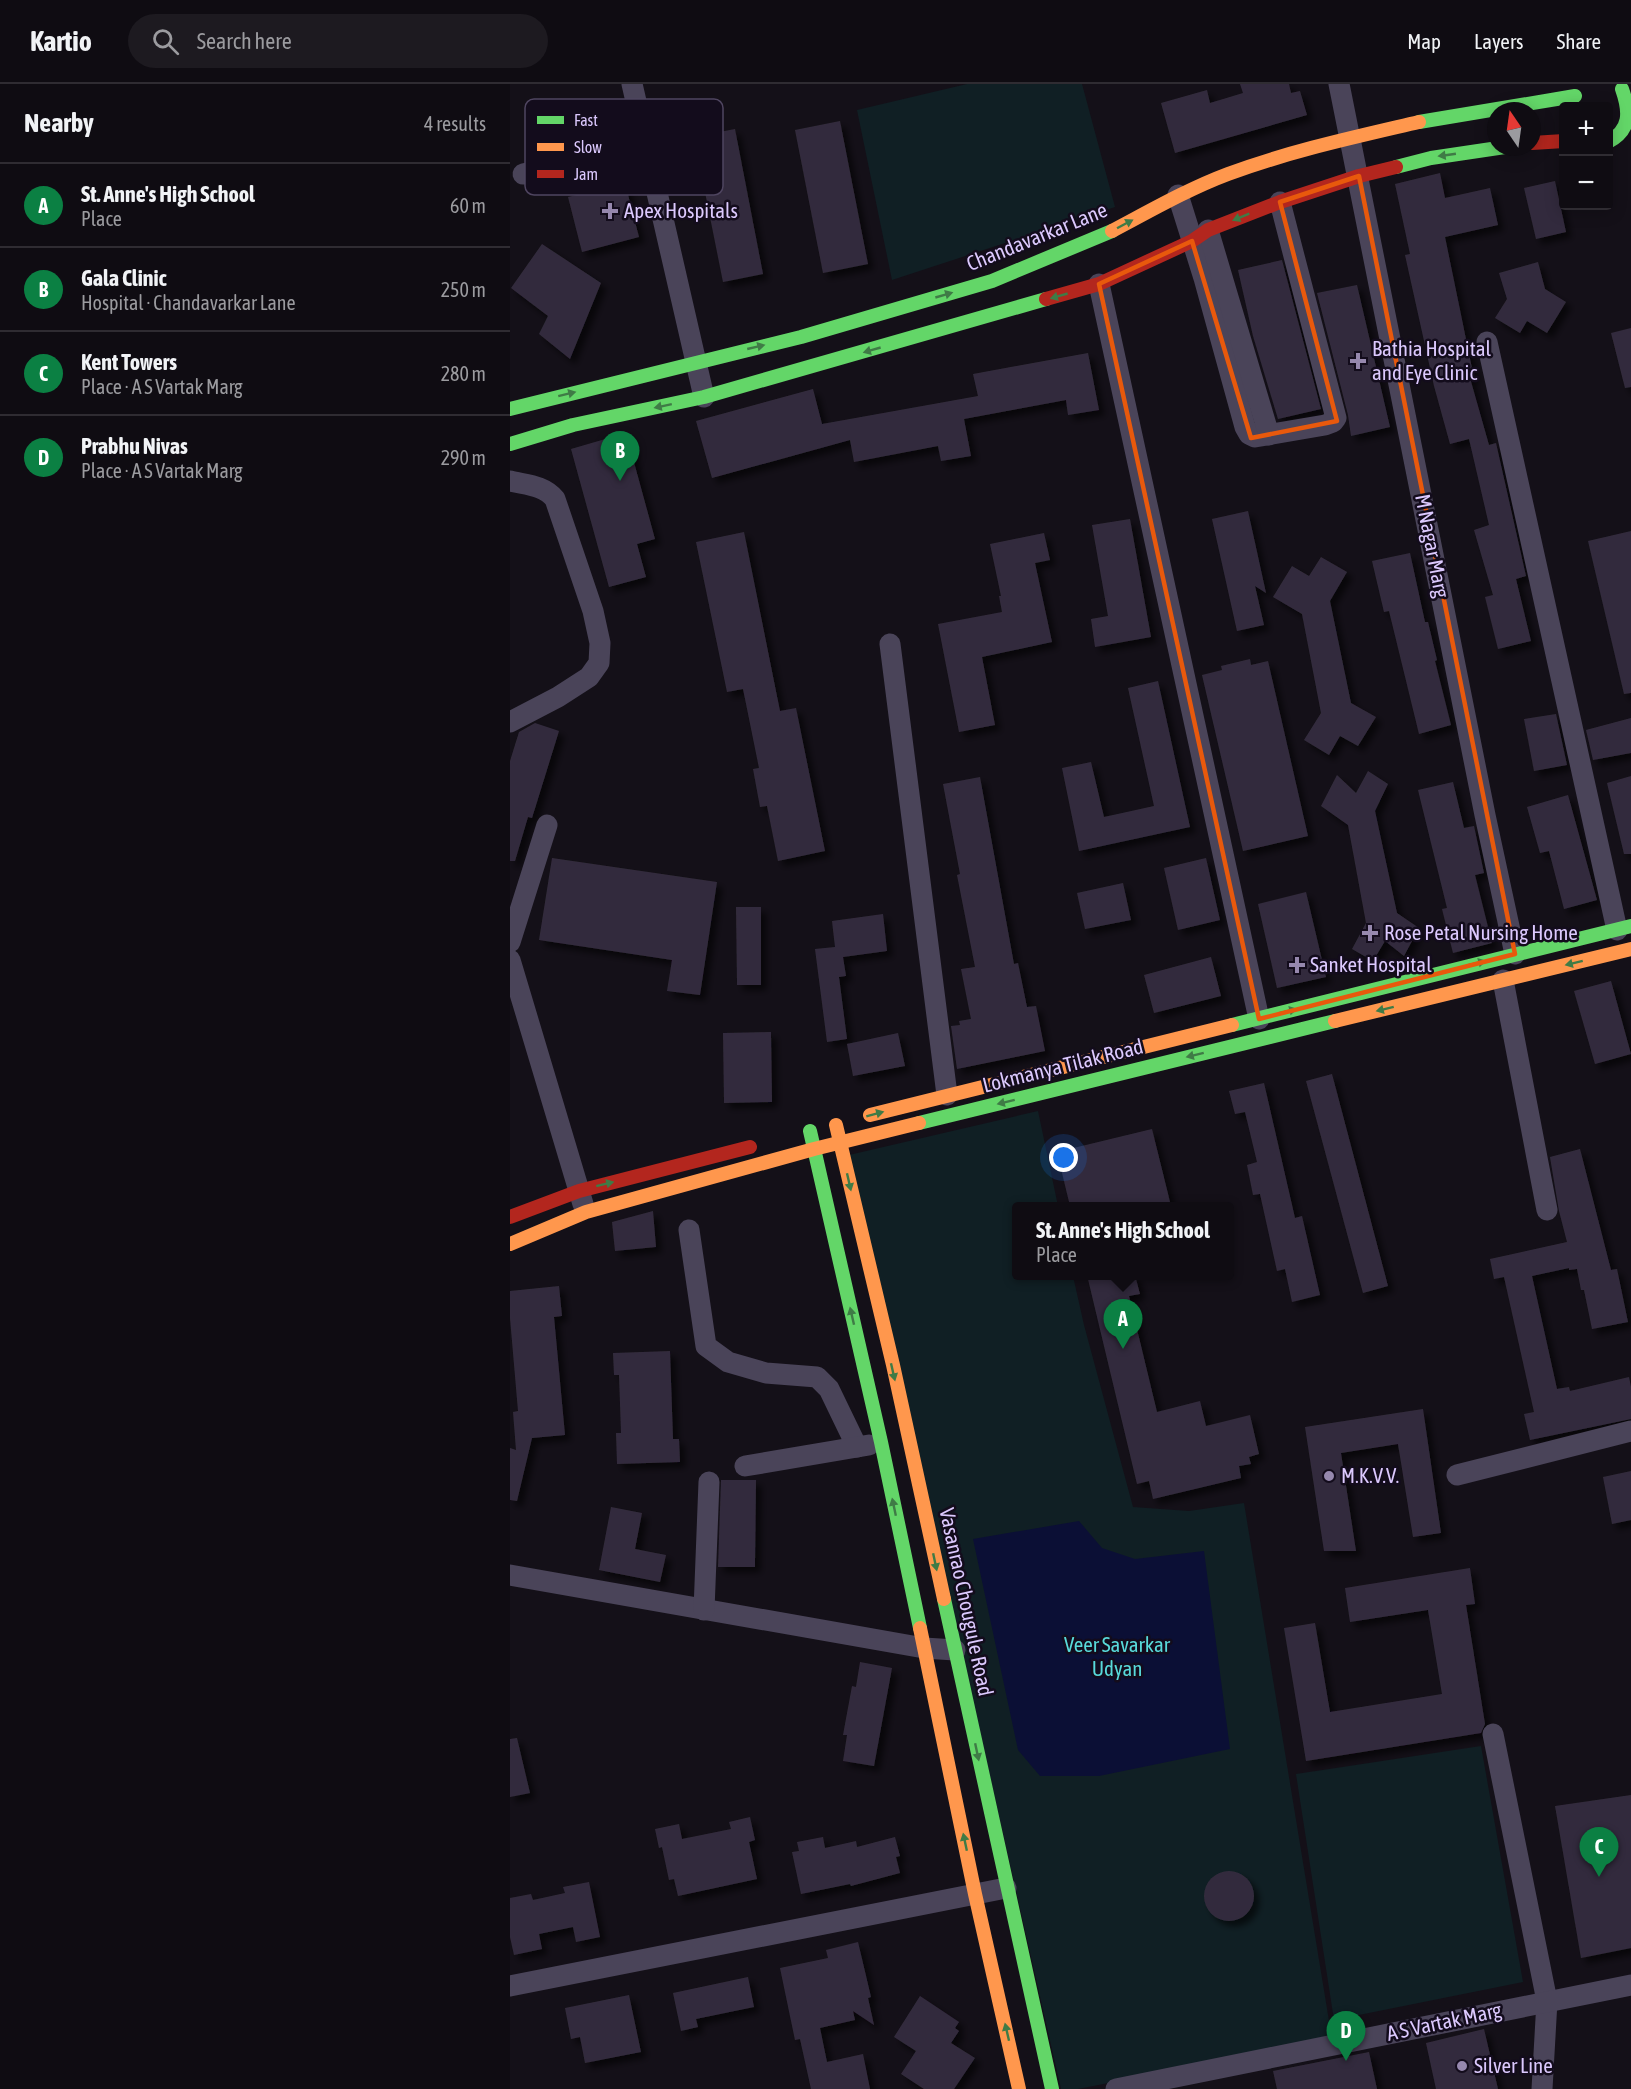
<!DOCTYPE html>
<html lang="en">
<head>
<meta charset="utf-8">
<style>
	:root { --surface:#0f0c12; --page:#1d1a20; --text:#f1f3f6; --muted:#9b9b9f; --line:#2f2c32; --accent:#0b8043 }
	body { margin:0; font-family:"Asap Condensed",sans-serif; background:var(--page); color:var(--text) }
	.controls { position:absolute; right:18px; top:18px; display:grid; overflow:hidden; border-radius:6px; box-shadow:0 3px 15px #0003 }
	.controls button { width:54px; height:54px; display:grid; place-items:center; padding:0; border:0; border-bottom:2px solid var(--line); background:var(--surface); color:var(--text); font:30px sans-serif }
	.compass { position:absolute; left:977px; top:18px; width:54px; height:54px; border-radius:50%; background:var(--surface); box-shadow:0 3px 15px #0003; rotate:347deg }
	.you { position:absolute; left:554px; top:1074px; width:21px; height:21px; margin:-15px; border:4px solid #fff; border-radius:50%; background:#1a73e8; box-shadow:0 0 0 9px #1a73e833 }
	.badge { display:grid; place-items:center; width:39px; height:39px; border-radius:50%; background:var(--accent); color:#fff; font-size:20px; font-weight:700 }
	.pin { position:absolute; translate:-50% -50px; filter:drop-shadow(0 2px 3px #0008) }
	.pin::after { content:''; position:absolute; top:32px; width:21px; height:18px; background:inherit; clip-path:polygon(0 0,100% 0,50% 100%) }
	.popup { position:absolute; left:502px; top:1118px; width:222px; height:78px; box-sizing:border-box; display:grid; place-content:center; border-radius:6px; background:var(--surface); filter:drop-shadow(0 2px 4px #0005); font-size:20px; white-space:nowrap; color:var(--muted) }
	.popup b { font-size:22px; color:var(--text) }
	.popup::after { content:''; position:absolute; left:50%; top:100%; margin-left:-12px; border:12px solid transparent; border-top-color:var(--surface) }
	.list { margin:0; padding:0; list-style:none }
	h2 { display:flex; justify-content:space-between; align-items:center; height:78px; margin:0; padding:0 24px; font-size:26px }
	h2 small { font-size:20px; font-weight:400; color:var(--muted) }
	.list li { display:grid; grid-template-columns:39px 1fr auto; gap:18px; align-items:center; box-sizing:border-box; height:84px; padding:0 24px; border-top:2px solid var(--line) }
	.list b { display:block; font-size:22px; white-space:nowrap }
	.list p { margin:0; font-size:20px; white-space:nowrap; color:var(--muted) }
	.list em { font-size:20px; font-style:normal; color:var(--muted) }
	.icon { flex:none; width:33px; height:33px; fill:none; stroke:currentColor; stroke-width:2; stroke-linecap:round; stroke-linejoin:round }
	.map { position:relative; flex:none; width:1121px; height:2005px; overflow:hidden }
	header { display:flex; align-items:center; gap:36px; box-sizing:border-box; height:84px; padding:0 30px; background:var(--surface); border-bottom:2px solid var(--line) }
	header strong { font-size:28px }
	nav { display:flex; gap:33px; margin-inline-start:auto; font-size:21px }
	.search { width:420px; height:54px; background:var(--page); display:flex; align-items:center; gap:15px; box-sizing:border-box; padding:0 21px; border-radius:33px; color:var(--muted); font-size:22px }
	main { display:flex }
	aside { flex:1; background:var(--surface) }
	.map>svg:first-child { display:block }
</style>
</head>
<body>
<header>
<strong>Kartio</strong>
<div class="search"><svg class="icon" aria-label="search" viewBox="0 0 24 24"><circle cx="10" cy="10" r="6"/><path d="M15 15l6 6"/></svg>Search here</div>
<nav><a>Map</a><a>Layers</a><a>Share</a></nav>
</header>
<main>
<aside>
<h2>Nearby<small>4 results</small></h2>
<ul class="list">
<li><span class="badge">A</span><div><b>St. Anne's High School</b><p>Place</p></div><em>60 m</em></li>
<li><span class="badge">B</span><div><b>Gala Clinic</b><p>Hospital · Chandavarkar Lane</p></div><em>250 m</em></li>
<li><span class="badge">C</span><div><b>Kent Towers</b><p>Place · A S Vartak Marg</p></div><em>280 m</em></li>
<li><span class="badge">D</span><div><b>Prabhu Nivas</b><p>Place · A S Vartak Marg</p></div><em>290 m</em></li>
</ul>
</aside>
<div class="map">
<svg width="1121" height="2005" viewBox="0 0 1121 2005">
	<defs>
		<filter id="shadow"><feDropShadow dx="5.5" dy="5.5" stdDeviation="3" flood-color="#0009"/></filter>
	</defs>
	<rect width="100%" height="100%" fill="#141018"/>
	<g fill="#101f24">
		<polygon points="457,0 572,0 605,123 382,196 347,26"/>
		<polygon points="528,1027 548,1122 506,1122 506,1192 563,1192 574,1241 623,1423 679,1427 734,1419 822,1955 568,2005 551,2005 339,1071"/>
		<polygon points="971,1662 1013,1898 824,1936 786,1690"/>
	</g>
	<polygon fill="#0b0f35" points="569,1437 592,1464 625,1475 694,1467 720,1665 589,1692 530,1692 508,1666 463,1455"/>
	<g fill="#332c3c" filter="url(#shadow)">
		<polygon points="730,0 779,0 781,9 790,7 797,31 665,69 651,19 697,6 700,19 733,9"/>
		<polygon points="330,37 358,180 313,189 285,46"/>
		<polygon points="225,45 253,190 213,198 184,53"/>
		<polygon points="930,89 935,114 980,104 988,141 935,153 964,294 960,294 979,361 986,359 1016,492 1006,495 1021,557 988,565 975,513 983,511 964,446 979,441 959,355 940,360 924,302 895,171 900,170 885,100"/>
		<polygon points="1045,97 1056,148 1026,155 1014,104"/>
		<polygon points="115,99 129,153 72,168 58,113"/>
		<polygon points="32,160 91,199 60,275 29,250 38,232 1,204"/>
		<polygon points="772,176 811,325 768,335 743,252 728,186"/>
		<polygon points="1028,178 1035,205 1056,218 1037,249 1017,237 1010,249 985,234 997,215 989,189"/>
		<polygon points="847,201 880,343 841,352 838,331 807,209"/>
		<polygon points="1121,244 1121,303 1115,304 1101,249"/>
		<polygon points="578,269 589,326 558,331 556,316 454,335 461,372 431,377 428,362 344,378 340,356 202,394 186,337 303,305 312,340 468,312 463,290"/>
		<polygon points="116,349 145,455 127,460 136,493 99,503 61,365"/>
		<polygon points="738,427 756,509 745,502 754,541 727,547 702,435"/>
		<polygon points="620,435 641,553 585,563 581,535 598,532 582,441"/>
		<polygon points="1121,447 1121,609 1114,610 1078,457"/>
		<polygon points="234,448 270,627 286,624 315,767 268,777 257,722 250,723 243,685 249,684 233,605 217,608 186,458"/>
		<polygon points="534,449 540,476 525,479 542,558 472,573 485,641 449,648 428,540 492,528 489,512 491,512 480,460"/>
		<polygon points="900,469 915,538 918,538 927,576 925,577 941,641 909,650 879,527 874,528 862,477"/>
		<polygon points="811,473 837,488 820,517 841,619 866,633 848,662 830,652 819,671 794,656 811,629 792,530 763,513 782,482 799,492"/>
		<polygon points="740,575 741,581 758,577 798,752 733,767 692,591 712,586 711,582"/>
		<polygon points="648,597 680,743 569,767 552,684 581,678 594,733 644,722 618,604"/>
		<polygon points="1046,630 1057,681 1024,687 1014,635"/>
		<polygon points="1121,634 1121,669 1083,676 1076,646"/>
		<polygon points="25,639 49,647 22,734 18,733 5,777 0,777 0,677 9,648"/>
		<polygon points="858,687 878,700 865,727 887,829 909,844 894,872 875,857 863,877 842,865 856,839 838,741 811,722 827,691 846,709"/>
		<polygon points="1121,692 1121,770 1114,770 1097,699"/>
		<polygon points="470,693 504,880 508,879 517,923 526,922 535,967 447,985 441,942 450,941 449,937 461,935 451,885 465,883 447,791 450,790 433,700"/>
		<polygon points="943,698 954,744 964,742 974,789 965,791 982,859 943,869 932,825 937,824 908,706"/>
		<polygon points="1058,711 1087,816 1054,825 1039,767 1030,769 1017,723"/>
		<polygon points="42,774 207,798 190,911 157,907 162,876 29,856"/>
		<polygon points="696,774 710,836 668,846 654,784"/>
		<polygon points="613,799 621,836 575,845 567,809"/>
		<polygon points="796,808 816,893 767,904 748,820"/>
		<polygon points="226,823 251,823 251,901 227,901"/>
		<polygon points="373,830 377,867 333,873 336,892 329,893 337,955 317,958 305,865 325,863 322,837"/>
		<polygon points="701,873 711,912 644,929 634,891"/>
		<polygon points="1101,897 1121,970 1085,980 1064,907"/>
		<polygon points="261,948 262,1018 214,1019 213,949"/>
		<polygon points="388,949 395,982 343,992 337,960"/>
		<polygon points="822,990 878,1202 853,1209 796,997"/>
		<polygon points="754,999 785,1134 792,1132 810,1211 782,1218 775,1185 767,1187 750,1110 743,1111 737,1081 747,1078 735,1028 725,1030 719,1007"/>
		<polygon points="642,1045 661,1122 560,1122 547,1068"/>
		<polygon points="1070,1065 1101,1186 1107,1185 1118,1238 1082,1245 1074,1206 1071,1206 1067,1185 1059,1186 1059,1184 1022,1192 1047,1305 1059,1303 1060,1307 1119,1293 1121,1303 1121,1335 1020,1356 1014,1330 1024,1328 994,1193 984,1195 980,1175 1057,1158 1049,1127 1040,1073"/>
		<polygon points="143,1127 146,1163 105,1167 102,1138"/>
		<polygon points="577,1191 625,1191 630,1210 619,1212 647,1328 690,1317 696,1342 740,1331 749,1370 739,1373 741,1380 729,1382 731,1394 643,1415 639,1397 627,1400"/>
		<polygon points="49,1202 52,1232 44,1233 55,1351 22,1354 7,1417 0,1416 0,1364 6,1366 3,1328 8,1327 0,1234 0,1207"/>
		<polygon points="160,1267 163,1355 169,1355 170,1378 107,1380 106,1349 111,1349 109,1291 104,1291 103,1269"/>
		<polygon points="913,1325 931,1449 903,1453 888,1360 831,1369 846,1467 814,1467 795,1343"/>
		<polygon points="1121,1387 1121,1436 1102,1440 1093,1393"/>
		<polygon points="211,1396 246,1396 245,1483 208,1483"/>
		<polygon points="101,1423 132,1429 125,1465 156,1471 150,1498 89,1486"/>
		<polygon points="960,1484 965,1520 956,1521 975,1640 971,1649 796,1677 774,1544 805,1539 820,1628 932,1610 918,1526 840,1538 835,1504"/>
		<polygon points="350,1578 382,1584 364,1682 333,1677 337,1651 333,1651 342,1602 346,1603"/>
		<polygon points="7,1654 20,1709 0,1713 0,1655"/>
		<polygon points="1121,1711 1121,1864 1071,1874 1045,1722"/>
		<polygon points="240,1733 245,1756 239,1758 247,1795 168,1812 164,1795 159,1796 152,1763 149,1764 145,1745 169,1740 172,1755 221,1745 219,1738"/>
		<polygon points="313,1753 315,1764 346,1757 347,1763 385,1753 390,1772 386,1773 390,1789 341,1802 340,1800 291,1810 282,1768 289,1767 287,1758"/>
		<circle cx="719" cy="1812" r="25"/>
		<polygon points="79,1798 90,1853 66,1858 63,1843 29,1850 32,1865 4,1871 0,1853 0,1814 21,1810 23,1816 55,1809 53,1803"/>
		<polygon points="348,1858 361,1913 358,1914 364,1941 343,1927 345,1936 310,1944 317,1978 353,1970 360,2005 301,2005 290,1955 285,1956 270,1884 318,1874 316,1866"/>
		<polygon points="238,1893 244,1923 186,1935 188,1943 171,1947 163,1909"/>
		<polygon points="119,1911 131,1968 75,1979 70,1953 61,1955 55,1924"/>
		<polygon points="410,1912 449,1938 445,1944 449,1947 441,1959 465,1974 444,2005 414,2005 391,1990 406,1967 384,1953"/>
		<polygon points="974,1945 988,2005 926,2005 916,1959"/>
		<polygon points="859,1968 867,2005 767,2005 763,1987"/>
	</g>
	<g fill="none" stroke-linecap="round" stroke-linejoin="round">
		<g stroke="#4a4459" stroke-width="21">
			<polyline points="122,0 194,313"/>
			<polyline points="829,0 975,731 1005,870"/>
			<polyline points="13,90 137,62"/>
			<polyline points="668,111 694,194 735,343 739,350 745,353 815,341 823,338 826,334 770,118"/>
			<polyline points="698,146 759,351"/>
			<polyline points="589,200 749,935"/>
			<polyline points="977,258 1107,846"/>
			<path d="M0 397C16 401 34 401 45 415L83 527 90 559 89 579 79 593 48 613 0 638"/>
			<polyline points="380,560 437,1011"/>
			<polyline points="0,858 37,741"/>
			<polyline points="0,876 73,1120"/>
			<polyline points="993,896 1037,1126"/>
			<polyline points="179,1146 196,1262 218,1278 256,1289 307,1293 319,1305 347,1363"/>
			<polyline points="235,1382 359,1361"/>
			<polyline points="947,1391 1121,1347"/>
			<polyline points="0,1491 414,1564 445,1566"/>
			<polyline points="194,1526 199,1398"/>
			<polyline points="983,1650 1037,1917 1032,2005"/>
			<polyline points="0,1902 496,1804"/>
			<polyline points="606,2005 1121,1901"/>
		</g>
		<g stroke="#63d668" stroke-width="14">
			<polyline points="909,38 1065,12"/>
			<path d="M1098 58C1121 46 1120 28 1112 5"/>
			<polyline points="886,83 921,74 995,63"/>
			<polyline points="0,325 291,253 482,197 602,147"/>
			<polyline points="0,360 63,341 194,313 536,215"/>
			<polyline points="722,941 1121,842"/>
			<polyline points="409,1039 825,937"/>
			<polyline points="300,1047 371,1358 410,1544"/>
			<polyline points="434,1515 542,2005"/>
		</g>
		<g stroke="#ff974d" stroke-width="14">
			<path d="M602 147C640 127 678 105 718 90 780 67 845 53 909 38"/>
			<polyline points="825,937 1121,865"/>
			<polyline points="360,1031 722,941"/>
			<polyline points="326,1041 383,1281 434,1515"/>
			<polyline points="0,1160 76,1128 304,1065 409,1039"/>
			<polyline points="410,1544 465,1810 509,2005"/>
		</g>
		<g stroke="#b3261e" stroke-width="14">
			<polyline points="1022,59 1054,57"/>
			<polyline points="536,215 589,200 682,157 698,146 770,118 849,92 886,83"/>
			<polyline points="0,1133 69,1107 240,1063"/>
		</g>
	</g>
	<defs><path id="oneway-solid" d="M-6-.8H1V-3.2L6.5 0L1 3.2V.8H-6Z" transform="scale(1.5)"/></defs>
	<g fill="#3f7b46">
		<use href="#oneway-solid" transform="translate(937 71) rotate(172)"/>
		<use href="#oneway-solid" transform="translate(731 133) rotate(158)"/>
		<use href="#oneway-solid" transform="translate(615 140) rotate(-28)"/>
		<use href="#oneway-solid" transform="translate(434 211) rotate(-16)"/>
		<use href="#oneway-solid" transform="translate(549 212) rotate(164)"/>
		<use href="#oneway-solid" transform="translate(246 263) rotate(-13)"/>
		<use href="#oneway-solid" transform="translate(362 266) rotate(164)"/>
		<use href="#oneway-solid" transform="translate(57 310) rotate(-14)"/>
		<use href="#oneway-solid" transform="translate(153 322) rotate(168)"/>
		<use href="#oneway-solid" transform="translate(967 879) rotate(-14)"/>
		<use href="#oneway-solid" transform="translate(1064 879) rotate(166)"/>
		<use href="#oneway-solid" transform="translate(875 925) rotate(166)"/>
		<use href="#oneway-solid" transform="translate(778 927) rotate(-14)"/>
		<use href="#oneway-solid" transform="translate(685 971) rotate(166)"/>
		<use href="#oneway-solid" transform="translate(496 1018) rotate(166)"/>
		<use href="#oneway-solid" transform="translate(365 1030) rotate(-15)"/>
		<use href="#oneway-solid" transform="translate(339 1098) rotate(77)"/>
		<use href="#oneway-solid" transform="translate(95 1100) rotate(-14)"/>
		<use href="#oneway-solid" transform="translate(342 1232) rotate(-103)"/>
		<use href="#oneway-solid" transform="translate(383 1288) rotate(77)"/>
		<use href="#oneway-solid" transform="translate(384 1423) rotate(-102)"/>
		<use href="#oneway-solid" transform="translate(425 1478) rotate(78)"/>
		<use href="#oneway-solid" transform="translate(467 1668) rotate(78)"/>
		<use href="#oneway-solid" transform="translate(455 1758) rotate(-102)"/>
		<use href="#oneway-solid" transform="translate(497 1948) rotate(-103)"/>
	</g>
	<path fill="none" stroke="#e8590c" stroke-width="4.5" stroke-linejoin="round" d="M849 92 1005 870 749 935 589 200 682 157 741 354 827 337 770 118Z"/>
	<g fill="#9688ae" stroke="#130c1c" stroke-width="2">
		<path d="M97 118h6v6h6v6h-6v6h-6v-6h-6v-6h6z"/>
		<path d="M845 268h6v6h6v6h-6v6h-6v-6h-6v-6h6z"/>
		<path d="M857 840h6v6h6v6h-6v6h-6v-6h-6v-6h6z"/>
		<path d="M784 872h6v6h6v6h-6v6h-6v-6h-6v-6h6z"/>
		<circle cx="819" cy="1392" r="6"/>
		<circle cx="952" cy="1982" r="6"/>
	</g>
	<g text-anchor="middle" stroke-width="5" stroke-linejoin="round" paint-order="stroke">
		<g font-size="21" fill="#dcc9fe" stroke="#130c1c" text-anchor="start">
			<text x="114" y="134">Apex Hospitals</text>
			<text x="862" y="272">Bathia Hospital<tspan x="862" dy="24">and Eye Clinic</tspan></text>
			<text x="874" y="856">Rose Petal Nursing Home</text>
			<text x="800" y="888">Sanket Hospital</text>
			<text x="831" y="1399">M.K.V.V.</text>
			<text x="964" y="1989">Silver Line</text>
		</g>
		<g font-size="21" fill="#dcc9fe" stroke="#130c1c">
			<text transform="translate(527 153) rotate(-22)" y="7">Chandavarkar Lane</text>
			<text transform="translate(922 462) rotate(79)" y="7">M Nagar Marg</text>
			<text transform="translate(553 982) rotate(-14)" y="7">Lokmanya Tilak Road</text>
			<text transform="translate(456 1518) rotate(78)" y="7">Vasanrao Chougule Road</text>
			<text transform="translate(934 1938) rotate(-12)" y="7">A S Vartak Marg</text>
		</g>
		<g font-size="21" fill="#58dadb" stroke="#130c1c">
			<text x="607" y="1568">Veer Savarkar<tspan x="607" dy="24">Udyan</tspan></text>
		</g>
	</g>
	<rect x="15" y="15" width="198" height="96" rx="9" fill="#130c1c" stroke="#4f4560" stroke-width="1.5"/>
	<rect x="27" y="32" width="27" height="8" fill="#63d668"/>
	<rect x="27" y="59" width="27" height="8" fill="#ff974d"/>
	<rect x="27" y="86" width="27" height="8" fill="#b3261e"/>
	<g font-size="16" fill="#dcc9fe">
		<text x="64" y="42">Fast</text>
		<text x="64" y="69">Slow</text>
		<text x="64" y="96">Jam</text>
	</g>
</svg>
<div class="controls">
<button>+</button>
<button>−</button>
</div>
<svg class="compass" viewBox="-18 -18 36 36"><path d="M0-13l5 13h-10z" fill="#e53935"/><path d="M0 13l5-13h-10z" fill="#9b9b9f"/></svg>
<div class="you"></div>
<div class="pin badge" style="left:613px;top:1265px">A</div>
<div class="popup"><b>St. Anne's High School</b>Place</div>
<div class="pin badge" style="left:110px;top:397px">B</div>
<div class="pin badge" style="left:1089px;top:1793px">C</div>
<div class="pin badge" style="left:836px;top:1977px">D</div>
</div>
</main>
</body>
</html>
